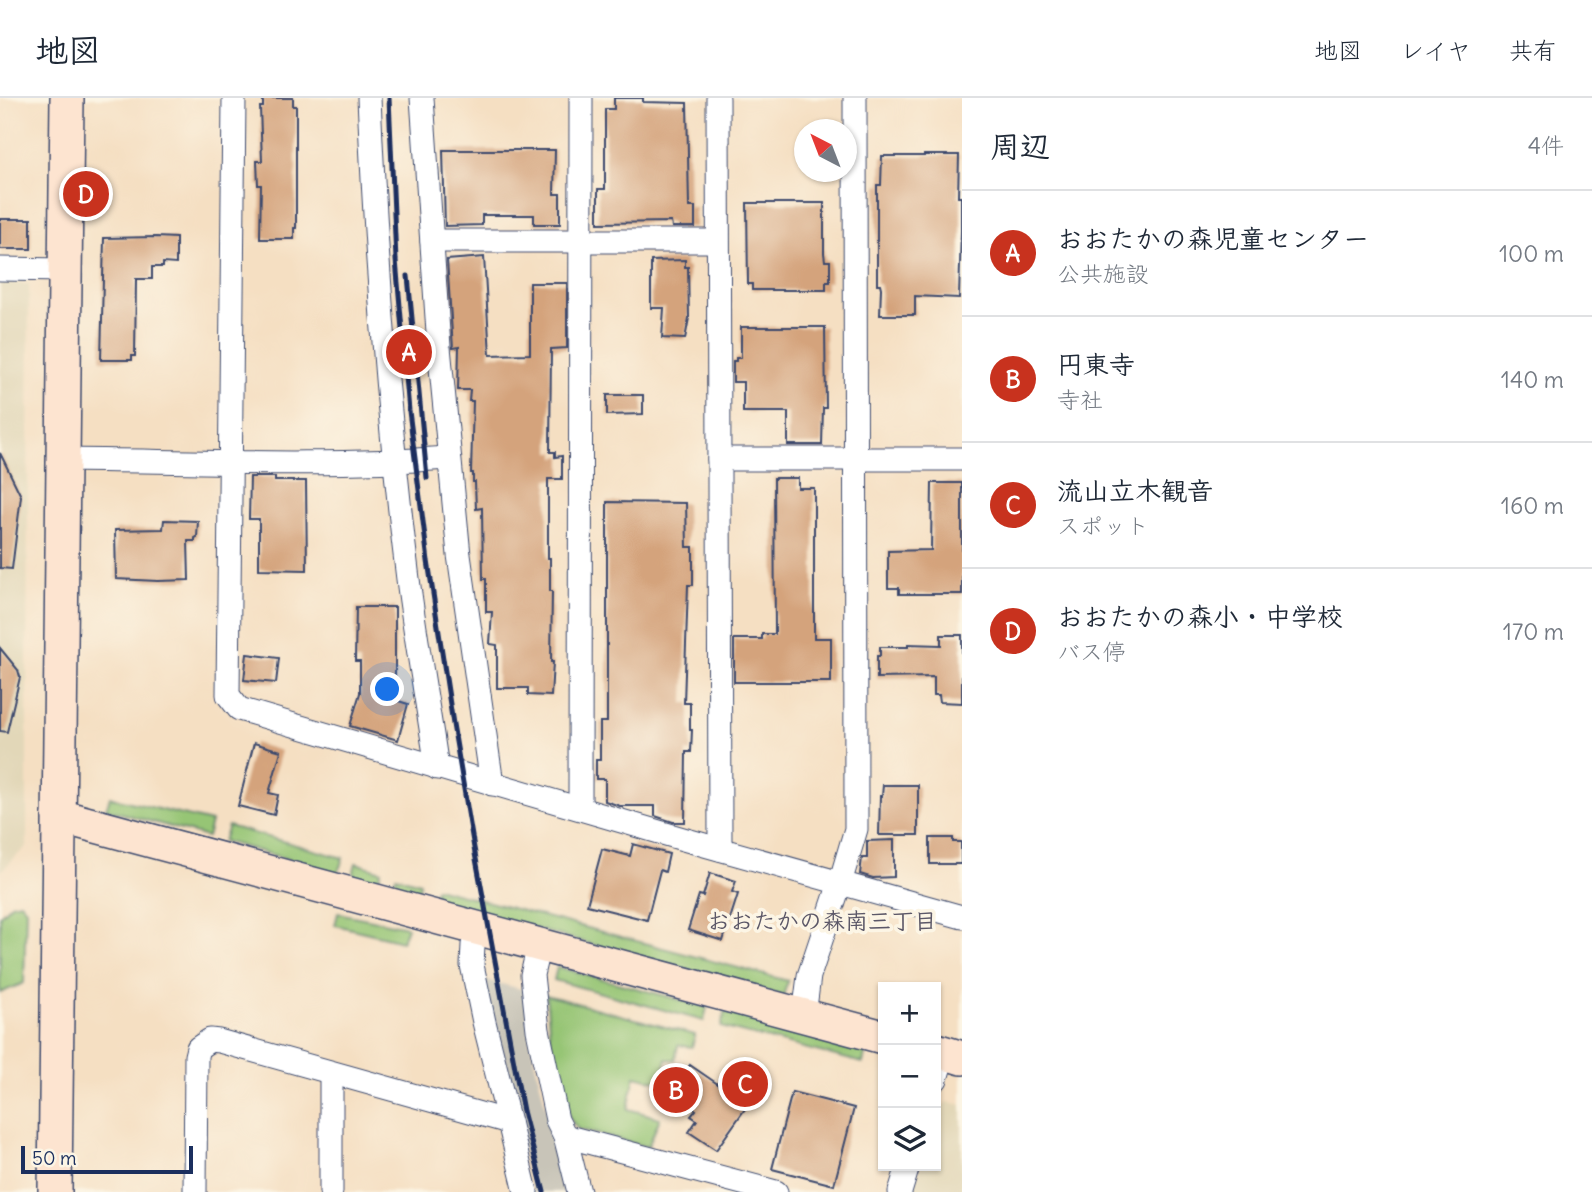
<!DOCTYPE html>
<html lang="ja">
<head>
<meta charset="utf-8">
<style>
	:root { --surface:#fff; --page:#f2f2f3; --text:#1f2937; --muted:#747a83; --line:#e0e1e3; --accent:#c8321e }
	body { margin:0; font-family:Delius,"Klee One",sans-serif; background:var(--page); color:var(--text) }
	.controls { position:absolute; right:21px; bottom:21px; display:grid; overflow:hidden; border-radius:0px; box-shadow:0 2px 5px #0004 }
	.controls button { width:63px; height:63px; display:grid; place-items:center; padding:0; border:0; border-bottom:2px solid var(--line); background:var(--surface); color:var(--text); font:35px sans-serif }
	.compass { position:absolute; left:794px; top:21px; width:63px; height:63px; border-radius:50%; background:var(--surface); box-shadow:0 2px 5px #0004; rotate:318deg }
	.scale { position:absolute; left:21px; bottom:18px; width:172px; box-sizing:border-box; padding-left:7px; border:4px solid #1b2f5e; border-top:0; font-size:19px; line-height:24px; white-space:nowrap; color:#1b2f5e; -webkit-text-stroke:5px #fcf5e5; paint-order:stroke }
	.you { position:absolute; left:388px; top:592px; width:24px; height:24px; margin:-18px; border:5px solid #fff; border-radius:50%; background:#1a73e8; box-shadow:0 0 0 10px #1a73e833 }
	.badge { display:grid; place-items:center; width:46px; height:46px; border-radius:50%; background:var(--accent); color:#fff; font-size:23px; font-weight:700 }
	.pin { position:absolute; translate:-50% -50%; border:4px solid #fff; box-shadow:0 2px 7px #0006 }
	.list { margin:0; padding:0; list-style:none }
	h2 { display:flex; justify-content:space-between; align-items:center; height:91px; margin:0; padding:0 28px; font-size:30px }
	h2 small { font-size:23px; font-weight:400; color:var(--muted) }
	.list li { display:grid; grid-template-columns:46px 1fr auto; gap:21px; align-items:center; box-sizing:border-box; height:126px; padding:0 28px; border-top:2px solid var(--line) }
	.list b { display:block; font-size:26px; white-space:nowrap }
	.list p { margin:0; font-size:23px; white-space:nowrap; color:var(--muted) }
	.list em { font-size:23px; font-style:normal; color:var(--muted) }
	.icon { flex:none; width:38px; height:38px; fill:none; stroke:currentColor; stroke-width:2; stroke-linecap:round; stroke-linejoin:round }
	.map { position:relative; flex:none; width:962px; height:1094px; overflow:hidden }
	header { display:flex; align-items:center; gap:42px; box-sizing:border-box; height:98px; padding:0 35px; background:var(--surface); border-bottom:2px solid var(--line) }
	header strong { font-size:33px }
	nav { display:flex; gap:38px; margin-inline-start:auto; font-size:24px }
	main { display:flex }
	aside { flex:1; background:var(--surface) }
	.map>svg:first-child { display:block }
</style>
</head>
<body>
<header>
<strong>地図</strong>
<nav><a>地図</a><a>レイヤ</a><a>共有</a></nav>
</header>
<main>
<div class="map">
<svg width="962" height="1094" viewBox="0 0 962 1094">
	<rect width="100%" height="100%" fill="#fcf5e5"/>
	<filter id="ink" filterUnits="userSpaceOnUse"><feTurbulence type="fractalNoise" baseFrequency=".0143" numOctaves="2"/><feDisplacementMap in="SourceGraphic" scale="14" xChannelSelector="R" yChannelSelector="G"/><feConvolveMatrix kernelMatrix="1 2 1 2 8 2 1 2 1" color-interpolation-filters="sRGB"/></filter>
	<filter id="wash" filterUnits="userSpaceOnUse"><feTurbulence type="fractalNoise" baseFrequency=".00686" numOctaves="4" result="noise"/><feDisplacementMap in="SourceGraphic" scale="28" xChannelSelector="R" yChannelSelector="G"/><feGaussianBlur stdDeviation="1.57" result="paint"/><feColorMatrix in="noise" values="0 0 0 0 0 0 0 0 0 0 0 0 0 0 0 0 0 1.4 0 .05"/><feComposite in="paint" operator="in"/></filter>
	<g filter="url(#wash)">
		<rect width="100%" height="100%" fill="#f5dfc2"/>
		<g fill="#e2d7b8">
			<polygon points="0,185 29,186 27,566 27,748 0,774"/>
			<polygon points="948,1004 962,1007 962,1094 914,1094 921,1068 936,1068 936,1018 938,1010"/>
		</g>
		<polygon fill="#c8c4b8" points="482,881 525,892 530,944 566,1094 533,1094"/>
		<g fill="#96c574" stroke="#587a69" stroke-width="2">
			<polygon points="110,699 211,724 207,739 106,711"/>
			<polygon points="228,728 343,760 338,775 223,743"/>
			<polygon points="356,765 381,773 377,787 352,780"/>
			<polygon points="396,778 420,785 417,799 392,792"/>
			<polygon points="436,790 788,883 783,898 433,803"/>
			<polygon points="20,804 26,811 24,885 0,895 0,817 11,806"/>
			<polygon points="338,815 407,829 402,843 335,827"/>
			<polygon points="557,869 707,909 704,923 554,882"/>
			<polygon points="546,897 695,937 692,949 678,947 675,962 667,961 661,984 635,978 628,1011 660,1020 648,1049 578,1031 570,1021 550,939"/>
			<polygon points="725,914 866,952 863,965 721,929"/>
		</g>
		<g id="blocks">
			<g fill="#d4a37c">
				<polygon points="263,0 293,0 293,8 296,8 296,130 294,130 294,141 260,141 261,87 258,87 257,63 262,63 260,9 263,9"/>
				<polygon points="614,0 643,0 643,4 687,5 689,109 695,109 695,129 672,129 671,124 598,125 598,91 605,91 605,11 614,11"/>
				<polygon points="443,52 555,52 554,96 560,96 560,126 534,126 534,117 482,117 482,127 445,128"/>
				<polygon points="924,57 959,57 958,99 961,99 961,133 959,200 915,198 915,217 880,217 881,190 880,186 877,186 877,87 881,87 882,58 924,58"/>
				<polygon points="747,105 824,105 824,155 825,163 830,163 830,184 826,184 826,192 752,192 752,186 748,186"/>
				<rect x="0" y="121" width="31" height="30"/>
				<polygon points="156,139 176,140 176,166 163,165 163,169 152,169 152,181 136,181 135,258 132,258 132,262 101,262 104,140"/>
				<polygon points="484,159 490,257 530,256 530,185 567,185 567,250 551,251 550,354 555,354 555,359 562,358 562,381 548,381 548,460 550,460 550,493 552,493 551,564 553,564 551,598 528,597 528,590 497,590 497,547 490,546 492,514 486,514 486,481 483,481 482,410 476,411 475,384 473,384 473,375 471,375 473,303 469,303 470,292 458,292 459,249 453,250 447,162"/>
				<polygon points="685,162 685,169 688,169 689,220 685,241 662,240 664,210 651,210 651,163"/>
				<polygon points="741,229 825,229 826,310 823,310 822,347 788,347 788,314 743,314 743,284 733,284 733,263 736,263 736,260 741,260"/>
				<polygon points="607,297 643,297 643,316 607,317"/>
				<polygon points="0,355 21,398 12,471 0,470"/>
				<polygon points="250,379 275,379 275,383 306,383 307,472 259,471 259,421 249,421"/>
				<polygon points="774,380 798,380 798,390 814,390 814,540 831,540 831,584 734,584 734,541 762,541 762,536 775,536"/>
				<polygon points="932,385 962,385 962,496 899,496 899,490 888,490 888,453 931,452"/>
				<polygon points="607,404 686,405 687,449 693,449 693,487 688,487 684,605 690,605 690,632 692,632 691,654 686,654 685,724 673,724 655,718 655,708 620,708 605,703 605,681 596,681 596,662 600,662 600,624 607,624"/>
				<polygon points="164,422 198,423 197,439 195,440 195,443 188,443 189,482 158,483 116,481 115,432 163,431"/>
				<polygon points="356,509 395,509 395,602 408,606 398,642 350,628 360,595 360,563 355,563"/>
				<polygon points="941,537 962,537 962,605 940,604 939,597 934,597 934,579 877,580 877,558 880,558 880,549 908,549 908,546 941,547"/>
				<polygon points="0,550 18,572 20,579 7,634 0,633"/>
				<polygon points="247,556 279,560 276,585 244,582"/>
				<polygon points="254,645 281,653 269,695 278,697 274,717 238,708"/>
				<polygon points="883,687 918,687 918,737 879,737 880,698 882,698"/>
				<polygon points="930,740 953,740 953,744 961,744 961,766 930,766"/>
				<polygon points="894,742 894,779 873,780 860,776 862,760 867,760 867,743"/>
				<polygon points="633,746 669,756 665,774 660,772 647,822 587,807 602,751 630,758"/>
				<polygon points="710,775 736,783 732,794 738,796 723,843 688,832 699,797 703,798"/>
				<polygon points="690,967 722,989 736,970 753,982 751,986 759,991 716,1052 689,1034 697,1022 691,1018 696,1012 678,999 682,994 675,989"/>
				<polygon points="792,994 854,1010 834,1087 772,1071"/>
			</g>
		</g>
	</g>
	<g filter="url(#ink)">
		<use href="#blocks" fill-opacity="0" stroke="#3c496d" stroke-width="2"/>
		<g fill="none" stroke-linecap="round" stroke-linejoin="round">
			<g stroke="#3c496d" stroke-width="25">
				<g id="street">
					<polyline points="234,0 228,597 239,611 683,741 962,819"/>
					<path d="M369 0C376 161 388 321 408 481 416 544 428 607 437 670"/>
					<polyline points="422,0 439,249 459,457 492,686"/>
					<polyline points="718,0 720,751"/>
					<polyline points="432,143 717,143"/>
					<polyline points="0,171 64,172"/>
					<polyline points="719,361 962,361"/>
					<path d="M62 362C191 363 320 369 449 360"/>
					<polyline points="580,710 581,0"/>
					<polyline points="477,831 473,847 472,867 484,924 509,1024"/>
					<polyline points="539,847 532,877 538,932 557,1022 565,1038"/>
					<polyline points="804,918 809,878 840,785 856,731 855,0"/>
					<polyline points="936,981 944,954"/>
					<polyline points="195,1094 196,958 198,950 210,942 219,943 509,1024 526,1094"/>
					<polyline points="331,1094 331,980 332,975"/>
					<polyline points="579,1094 565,1038 776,1094"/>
					<polyline points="900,1094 908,1068"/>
				</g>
			</g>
			<g stroke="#3c496d" stroke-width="36">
				<g id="secondary">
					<polyline points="59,718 883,939"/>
					<polyline points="936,952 962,960"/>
					<polyline points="55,1094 67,0"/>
				</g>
			</g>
			<use href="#street" stroke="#fff" stroke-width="23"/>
			<use href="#secondary" stroke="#fde4d0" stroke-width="33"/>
			<g stroke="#1b2f5e" stroke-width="5">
				<polyline points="389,0 396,162 409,313 428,463 453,626 474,750 523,1013 544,1094"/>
				<polyline points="408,178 427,380"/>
			</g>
		</g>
	</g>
	<g text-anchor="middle" stroke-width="7" stroke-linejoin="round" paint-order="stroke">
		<g font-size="23" font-weight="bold" fill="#5c5868" stroke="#fcf5e5">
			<text x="822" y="831">おおたかの森南三丁目</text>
		</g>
	</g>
</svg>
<div class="controls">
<button>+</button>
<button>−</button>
<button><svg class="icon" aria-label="layers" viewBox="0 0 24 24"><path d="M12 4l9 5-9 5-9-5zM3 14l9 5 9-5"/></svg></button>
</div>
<svg class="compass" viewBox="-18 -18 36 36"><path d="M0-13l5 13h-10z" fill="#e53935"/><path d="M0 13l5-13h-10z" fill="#747a83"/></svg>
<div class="scale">50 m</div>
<div class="you"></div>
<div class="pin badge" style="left:409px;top:254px">A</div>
<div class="pin badge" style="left:676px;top:992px">B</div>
<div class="pin badge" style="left:745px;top:986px">C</div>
<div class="pin badge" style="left:86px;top:96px">D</div>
</div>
<aside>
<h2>周辺<small>4件</small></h2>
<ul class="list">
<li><span class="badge">A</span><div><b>おおたかの森児童センター</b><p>公共施設</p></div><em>100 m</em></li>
<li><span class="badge">B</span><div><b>円東寺</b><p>寺社</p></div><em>140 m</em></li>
<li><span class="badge">C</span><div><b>流山立木観音</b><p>スポット</p></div><em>160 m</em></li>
<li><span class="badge">D</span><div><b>おおたかの森小・中学校</b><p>バス停</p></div><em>170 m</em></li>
</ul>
</aside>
</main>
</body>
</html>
